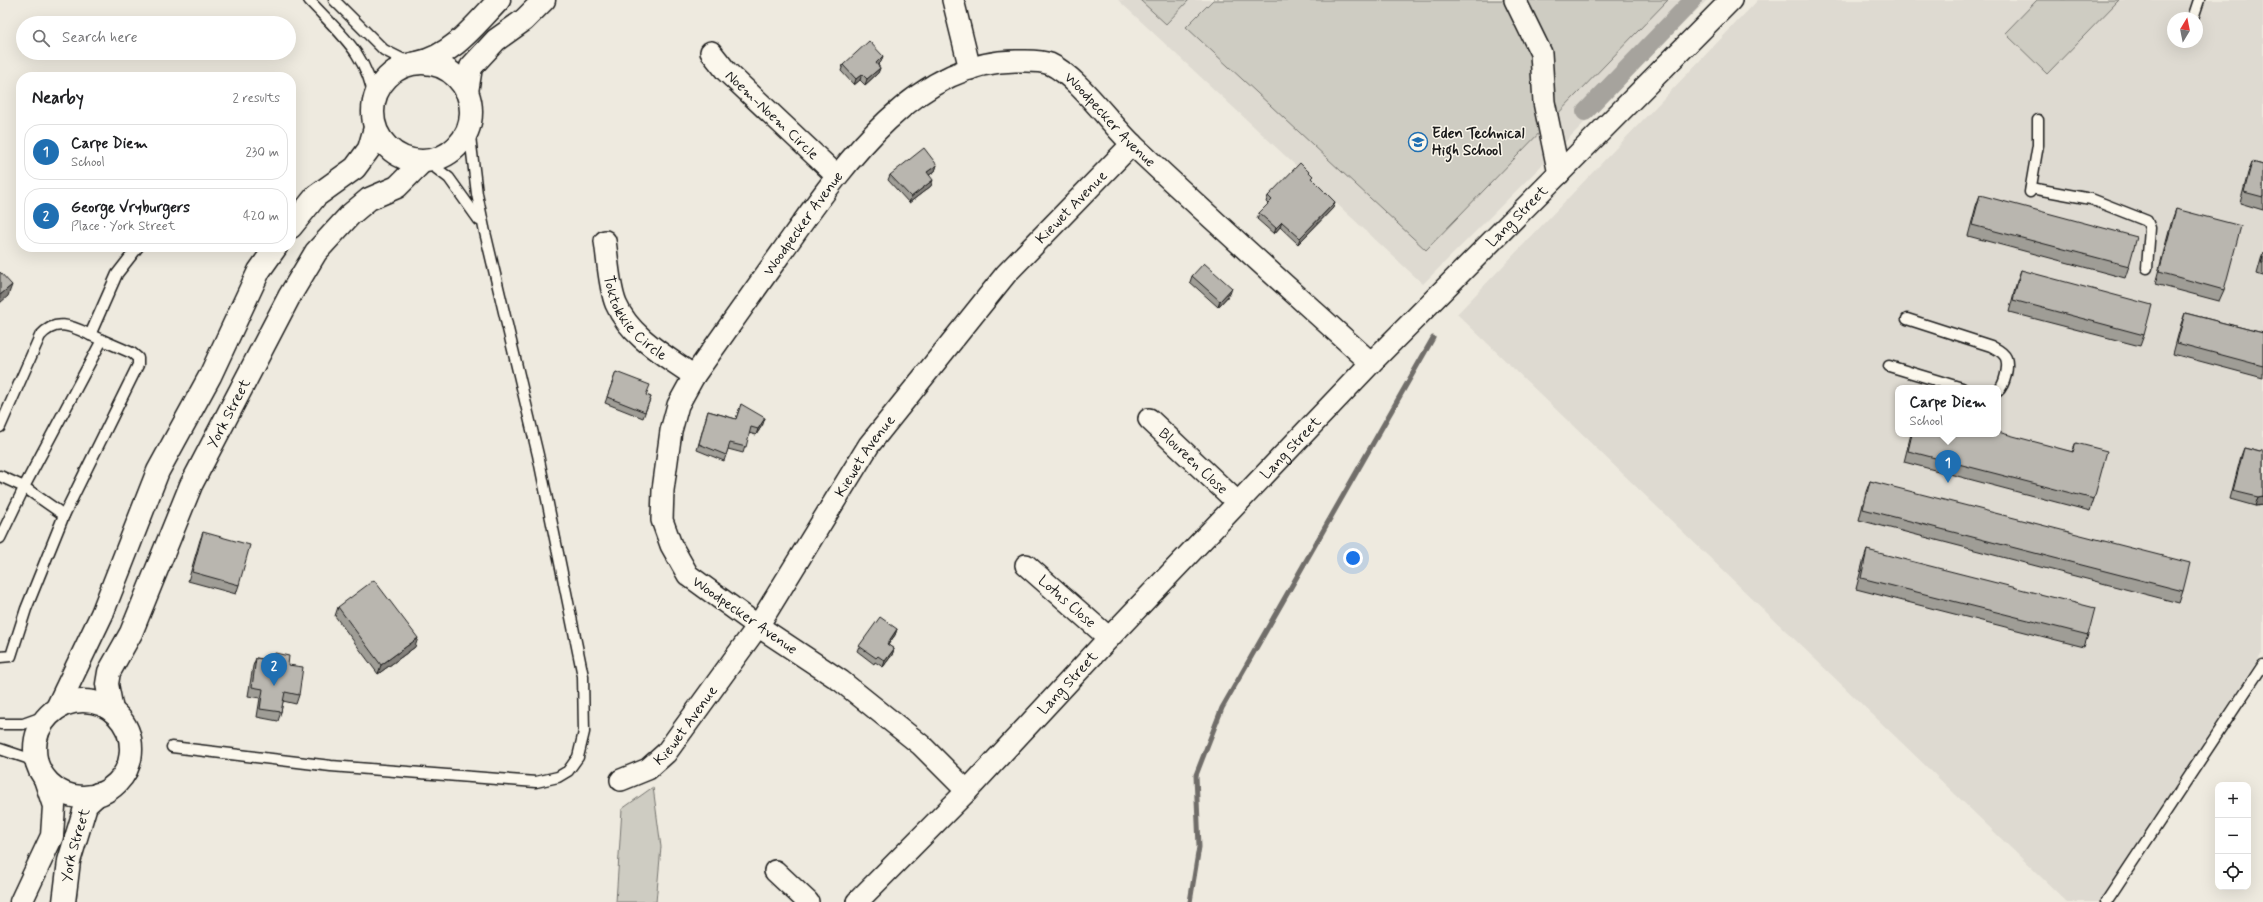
<!DOCTYPE html>
<html lang="en">
<head>
<meta charset="utf-8">
<style>
	:root { --surface:#fff; --page:#f2f2f2; --text:#202124; --muted:#757577; --line:#e0e0e0; --accent:#1f6fb2 }
	body { margin:0; font-family:Mynerve,sans-serif; background:var(--page); color:var(--text) }
	.controls { position:absolute; right:12px; bottom:12px; display:grid; overflow:hidden; border-radius:8px; box-shadow:0 4px 16px #0002 }
	.controls button { width:36px; height:36px; display:grid; place-items:center; padding:0; border:0; border-bottom:1px solid var(--line); background:var(--surface); color:var(--text); font:20px sans-serif }
	.compass { position:absolute; left:2167px; top:12px; width:36px; height:36px; border-radius:50%; background:var(--surface); box-shadow:0 4px 16px #0002; rotate:10deg }
	.you { position:absolute; left:1353px; top:558px; width:14px; height:14px; margin:-10px; border:3px solid #fff; border-radius:50%; background:#1a73e8; box-shadow:0 0 0 6px #1a73e833 }
	.badge { display:grid; place-items:center; width:26px; height:26px; border-radius:50%; background:var(--accent); color:#fff; font-size:13px; font-weight:700 }
	.pin { position:absolute; translate:-50% -33px; filter:drop-shadow(0 1px 2px #0008) }
	.pin::after { content:''; position:absolute; top:21px; width:14px; height:12px; background:inherit; clip-path:polygon(0 0,100% 0,50% 100%) }
	.popup { position:absolute; left:1895px; top:385px; width:106px; height:52px; box-sizing:border-box; display:grid; place-content:center; border-radius:8px; background:var(--surface); filter:drop-shadow(0 1px 3px #0005); font-size:13px; white-space:nowrap; color:var(--muted) }
	.popup b { font-size:15px; color:var(--text) }
	.popup::after { content:''; position:absolute; left:50%; top:100%; margin-left:-8px; border:8px solid transparent; border-top-color:var(--surface) }
	.list { margin:0; padding:0; list-style:none }
	h2 { display:flex; justify-content:space-between; align-items:center; height:52px; margin:0; padding:0 16px; font-size:17px }
	h2 small { font-size:13px; font-weight:400; color:var(--muted) }
	.list li { display:grid; grid-template-columns:26px 1fr auto; gap:12px; align-items:center; box-sizing:border-box; height:56px; margin:0 8px 8px; padding:0 8px; border:1px solid var(--line); border-radius:16px }
	.list b { display:block; font-size:15px; white-space:nowrap }
	.list p { margin:0; font-size:13px; white-space:nowrap; color:var(--muted) }
	.list em { font-size:13px; font-style:normal; color:var(--muted) }
	.icon { flex:none; width:22px; height:22px; fill:none; stroke:currentColor; stroke-width:2; stroke-linecap:round; stroke-linejoin:round }
	.map { position:relative; flex:none; width:2263px; height:902px; overflow:hidden }
	.search { position:absolute; background:var(--surface); box-shadow:0 4px 16px #0002; left:16px; top:16px; width:280px; height:44px; display:flex; align-items:center; gap:10px; box-sizing:border-box; padding:0 14px; border-radius:22px; color:var(--muted); font-size:15px }
	.panel { position:absolute; background:var(--surface); box-shadow:0 4px 16px #0002; left:16px; top:72px; width:280px; height:180px; border-radius:16px }
	.map>svg:first-child { display:block }
</style>
</head>
<body>
<div class="map">
<svg width="2263" height="902" viewBox="0 0 2263 902">
	<rect width="100%" height="100%" fill="#eeeadf"/>
	<filter id="ink" filterUnits="userSpaceOnUse"><feTurbulence type="fractalNoise" baseFrequency=".025" numOctaves="2"/><feDisplacementMap in="SourceGraphic" scale="8" xChannelSelector="R" yChannelSelector="G"/><feConvolveMatrix kernelMatrix="1 2 1 2 8 2 1 2 1" color-interpolation-filters="sRGB"/></filter>
	<g filter="url(#ink)">
		<g fill="#dedad1" fill-rule="evenodd">
			<polygon points="1118,0 1707,0 1423,284"/>
			<path d="M1758 0H2263V652L2099 902H2067L1457 314ZM2173 18H2197V42H2173ZM1898 388H1998V434H1898Z"/>
		</g>
		<g fill="#ceccc2" stroke="#75746f">
			<polygon points="1140,0 1189,0 1166,24"/>
			<polygon points="1213,0 1668,0 1426,250 1186,27"/>
			<polygon points="2037,0 2119,0 2047,74 2005,33"/>
			<polygon points="653,787 661,847 656,902 616,902 622,809"/>
		</g>
		<g fill="none" stroke-linecap="round" stroke-linejoin="round">
			<polyline stroke="#6f6d69" stroke-width="5" points="1190,902 1199,847 1196,775 1222,708 1433,338"/>
			<polyline stroke="#a6a39d" stroke-width="18" points="1585,112 1693,0"/>
			<g stroke="#1c1c1c" stroke-width="13">
				<g id="service">
					<path d="M309 0C338 32 368 54 374 100"/>
					<polyline points="334,0 384,50 412,64"/>
					<polyline points="2193,18 2199,0"/>
					<polyline points="428,162 449,178 479,220"/>
					<polyline points="2031,188 2091,199 2147,221 2150,228 2147,268"/>
					<polyline points="2030,192 2038,145 2038,120"/>
					<path d="M1907 319 1991 346C1996 349 2003 351 2006 358 2009 366 2005 385 1998 391"/>
					<polyline points="90,335 117,274 138,247"/>
					<polyline points="1889,366 1962,388"/>
					<path d="M0 427 40 336C59 314 79 331 102 340"/>
					<polyline points="0,476 24,487 64,515 26,609 11,656 0,657"/>
					<polyline points="24,487 102,340 132,353 138,358 138,365 64,515"/>
					<polyline points="0,538 24,488"/>
					<polyline points="0,724 23,724 48,715"/>
					<polyline points="172,747 331,766 536,782 558,777 568,771 578,757 584,732 583,676 538,455 484,228 477,194 469,128"/>
					<polyline points="0,749 27,758 39,769"/>
					<polyline points="2106,902 2263,665"/>
				</g>
			</g>
			<g stroke="#1c1c1c" stroke-width="24">
				<g id="minor">
					<polyline points="953,0 970,69"/>
					<polyline points="1515,0 1541,53 1544,102 1559,174"/>
					<path id="s1" d="M711 52 726 71 836 175"/>
					<path id="s2" d="M605 241C608 260 609 287 616 304 630 337 666 356 694 376"/>
					<path id="s3" d="M1149 419 1237 502"/>
					<path id="s4" d="M1026 565 1109 638"/>
					<path id="s5" d="M621 780 648 769 666 753 758 626 869 445 1006 274 1132 144"/>
					<path id="s6" d="M967 791 921 745 841 681 758 626 688 575 671 545 662 520 663 490 671 431 678 405 694 376C723 335 752 294 781 253 836 176 911 60 1017 61 1027 61 1040 60 1050 64 1077 76 1111 125 1134 146 1212 220 1292 291 1371 363"/>
					<polyline points="775,871 808,902"/>
					<path id="s7" d="M857 902 967 791 1109 638 1371 363 1731 0"/>
				</g>
			</g>
			<g stroke="#1c1c1c" stroke-width="25">
				<g id="secondary">
					<circle cx="422" cy="112" r="49"/>
					<path d="M417 63C452 56 475 25 499 0"/>
					<polyline points="467,92 471,67 496,40 524,20 544,0"/>
					<polyline points="291,227 316,196 355,168 369,149 375,128"/>
					<circle cx="83" cy="749" r="48"/>
					<polyline points="57,708 102,614 158,471 210,376 259,271 276,247"/>
					<path id="s8" d="M112 710 107 684 109 672 131 633 191 485 289 297 316 252 350 215 369 199 397 187 422 162"/>
					<polyline points="21,902 52,836 54,806 45,779"/>
					<path id="s9" d="M64 902 69 861 86 805 98 794"/>
				</g>
			</g>
			<use href="#service" stroke="#fbf7ec" stroke-width="10"/>
			<use href="#minor" stroke="#fbf7ec" stroke-width="21"/>
			<use href="#secondary" stroke="#fbf7ec" stroke-width="22"/>
		</g>
		<g fill="#9f9d96" stroke="#1c1c1c">
			<polygon points="881,62 878,65 880,68 878,73 865,85 860,80 854,85 841,71 843,65"/>
			<polygon points="2252,162 2263,165 2263,210 2240,203 2248,173"/>
			<polygon points="937,165 935,171 929,175 931,186 909,203 888,180 890,175"/>
			<polygon points="1312,179 1333,208 1298,244 1280,227 1274,234 1257,219 1259,213 1268,204 1266,202 1268,196"/>
			<polygon points="1980,195 2129,266 2125,278 1968,236 1976,206"/>
			<polygon points="2176,209 2224,290 2219,301 2155,284 2172,220"/>
			<polygon points="2263,252 2263,276 2257,274"/>
			<polygon points="2021,270 2144,335 2140,346 2009,312 2017,281"/>
			<polygon points="1192,276 1230,294 1218,307 1190,282"/>
			<polygon points="2185,313 2263,333 2263,378 2173,354 2181,324"/>
			<polygon points="616,372 646,395 651,397 643,418 605,403"/>
			<polygon points="741,404 763,424 756,435 749,433 743,453 728,449 724,461 697,450 708,411 736,419"/>
			<polygon points="1911,434 1998,434 2072,452 2076,443 2094,499 2090,511 1904,462"/>
			<polygon points="2244,448 2260,452 2263,450 2263,505 2255,506 2230,499 2241,456"/>
			<polygon points="1870,481 2183,591 2179,603 1859,520 1866,492"/>
			<polygon points="203,532 239,585 236,594 188,581 200,540"/>
			<polygon points="1867,550 2088,635 2084,647 1856,589 1863,562"/>
			<polygon points="338,607 415,647 378,674 335,616"/>
			<polygon points="897,629 895,635 888,645 894,649 892,655 883,667 875,662 874,664 857,651 859,646"/>
			<polygon points="275,653 288,665 299,695 296,704 283,701 281,712 278,721 257,717 260,698 248,696 253,666 256,658 272,660"/>
		</g>
		<g fill="#827f7a" stroke="#1c1c1c">
			<polygon points="883,56 881,62 874,69 876,63"/>
			<polygon points="880,68 878,73 865,85 867,79"/>
			<polygon points="862,74 860,80 854,85 856,79"/>
			<polygon points="937,165 935,171 925,178 927,172"/>
			<polygon points="933,180 931,186 909,203 911,197"/>
			<polygon points="1335,202 1333,208 1298,244 1300,238"/>
			<polygon points="1282,222 1280,227 1274,234 1276,228"/>
			<polygon points="12,285 8,296 0,303 0,295"/>
			<polygon points="1232,288 1230,294 1218,307 1220,301"/>
			<polygon points="765,418 763,424 756,435 758,429"/>
			<polygon points="2263,496 2263,505 2255,506 2258,497"/>
			<polygon points="897,629 895,635 884,650 887,644"/>
			<polygon points="418,638 415,647 378,674 381,665"/>
			<polygon points="894,649 892,655 883,667 885,661"/>
		</g>
		<g fill="#b9b6af" stroke="#1c1c1c">
			<polygon points="869,41 883,56 876,63 880,68 867,79 862,74 856,79 843,65"/>
			<polygon points="924,148 937,165 927,172 933,180 911,197 890,175"/>
			<polygon points="2252,162 2263,165 2263,197 2244,192"/>
			<polygon points="1300,163 1313,176 1311,178 1335,202 1300,238 1282,222 1276,228 1259,213 1272,200 1268,196"/>
			<polygon points="1980,195 2137,237 2129,266 1972,225"/>
			<polygon points="2176,209 2241,226 2224,290 2159,272"/>
			<polygon points="2263,257 2263,263 2261,263"/>
			<polygon points="1204,263 1232,288 1220,301 1192,276"/>
			<polygon points="2021,270 2152,305 2144,335 2013,300"/>
			<polygon points="0,272 12,285 0,295"/>
			<polygon points="2185,313 2263,333 2263,366 2177,343"/>
			<polygon points="616,372 650,385 646,395 651,397 645,412 607,397"/>
			<polygon points="741,404 765,418 758,429 751,427 746,447 730,443 726,455 699,444 708,411 736,419"/>
			<polygon points="1998,432 2073,452 2076,443 2107,451 2094,499 1908,451 1912,434 1998,434"/>
			<polygon points="2244,448 2260,452 2263,450 2263,496 2258,497 2233,491"/>
			<polygon points="1870,481 2190,563 2183,591 1863,509"/>
			<polygon points="203,532 250,545 239,585 192,572"/>
			<polygon points="1867,550 2095,608 2088,635 1861,578"/>
			<polygon points="374,580 418,638 381,665 338,607"/>
			<polygon points="880,617 897,629 887,644 894,649 885,661 878,656 876,658 859,646"/>
			<polygon points="275,653 289,656 288,665 303,667 299,695 285,692 281,712 260,709 263,689 252,687 256,658 273,661"/>
		</g>
	</g>
	<defs>
		<g id="school-ring" transform="scale(1)"><circle r="9.5" fill="#fbf7ec" stroke="#1f6fb2" stroke-width="1.5"/><path d="M0-5L7-2L0 1L-7-2ZM-4 1L0 2.5L4 1V4Q0 6-4 4Z" fill="#1f6fb2"/></g>
	</defs>
	<g fill-rule="evenodd">
		<use href="#school-ring" x="1418" y="142"/>
	</g>
	<g text-anchor="middle" stroke-width="3" stroke-linejoin="round" paint-order="stroke">
		<g font-size="15" fill="#1c1c1c" stroke="#fbf7ec">
			<text dy="5" stroke="none"><textPath href="#s1" startOffset="88">Noem-Noem Circle</textPath></text>
			<text dy="5" stroke="none"><textPath href="#s6" startOffset="1147">Woodpecker Avenue</textPath></text>
			<text dy="5" stroke="none"><textPath href="#s5" startOffset="735">Kiewet Avenue</textPath></text>
			<text dy="5" stroke="none"><textPath href="#s7" startOffset="952">Lang Street</textPath></text>
			<text dy="5" stroke="none"><textPath href="#s6" startOffset="752">Woodpecker Avenue</textPath></text>
			<text dy="5" stroke="none"><textPath href="#s2" startOffset="86">Toktokkie Circle</textPath></text>
			<text dy="5" stroke="none"><textPath href="#s8" startOffset="324">York Street</textPath></text>
			<text dy="5" stroke="none"><textPath href="#s7" startOffset="628">Lang Street</textPath></text>
			<text dy="5" stroke="none"><textPath href="#s5" startOffset="411">Kiewet Avenue</textPath></text>
			<text dy="5" stroke="none"><textPath href="#s3" startOffset="61">Bloureen Close</textPath></text>
			<text dy="5" stroke="none"><textPath href="#s4" startOffset="55">Lotus Close</textPath></text>
			<text transform="translate(745 615) rotate(35)" y="5">Woodpecker Avenue</text>
			<text dy="5" stroke="none"><textPath href="#s7" startOffset="304">Lang Street</textPath></text>
			<text dy="5" stroke="none"><textPath href="#s5" startOffset="87">Kiewet Avenue</textPath></text>
			<text dy="5" stroke="none"><textPath href="#s9" startOffset="58">York Street</textPath></text>
		</g>
		<g font-size="15" font-weight="bold" fill="#1c1c1c" stroke="#fbf7ec" text-anchor="start">
			<text x="1432" y="138">Eden Technical<tspan x="1432" dy="17">High School</tspan></text>
		</g>
	</g>
</svg>
<div class="controls">
<button>+</button>
<button>−</button>
<button><svg class="icon" aria-label="locate" viewBox="0 0 24 24"><circle cx="12" cy="12" r="6"/><path d="M12 2v4M12 18v4M2 12h4M18 12h4"/></svg></button>
</div>
<svg class="compass" viewBox="-18 -18 36 36"><path d="M0-13l5 13h-10z" fill="#e53935"/><path d="M0 13l5-13h-10z" fill="#757577"/></svg>
<div class="you"></div>
<div class="pin badge" style="left:1948px;top:483px">1</div>
<div class="popup"><b>Carpe Diem</b>School</div>
<div class="pin badge" style="left:274px;top:686px">2</div>
<div class="search"><svg class="icon" aria-label="search" viewBox="0 0 24 24"><circle cx="10" cy="10" r="6"/><path d="M15 15l6 6"/></svg>Search here</div>
<section class="panel">
<h2>Nearby<small>2 results</small></h2>
<ul class="list">
<li><span class="badge">1</span><div><b>Carpe Diem</b><p>School</p></div><em>230 m</em></li>
<li><span class="badge">2</span><div><b>George Vryburgers</b><p>Place · York Street</p></div><em>420 m</em></li>
</ul>
</section>
</div>
</body>
</html>
